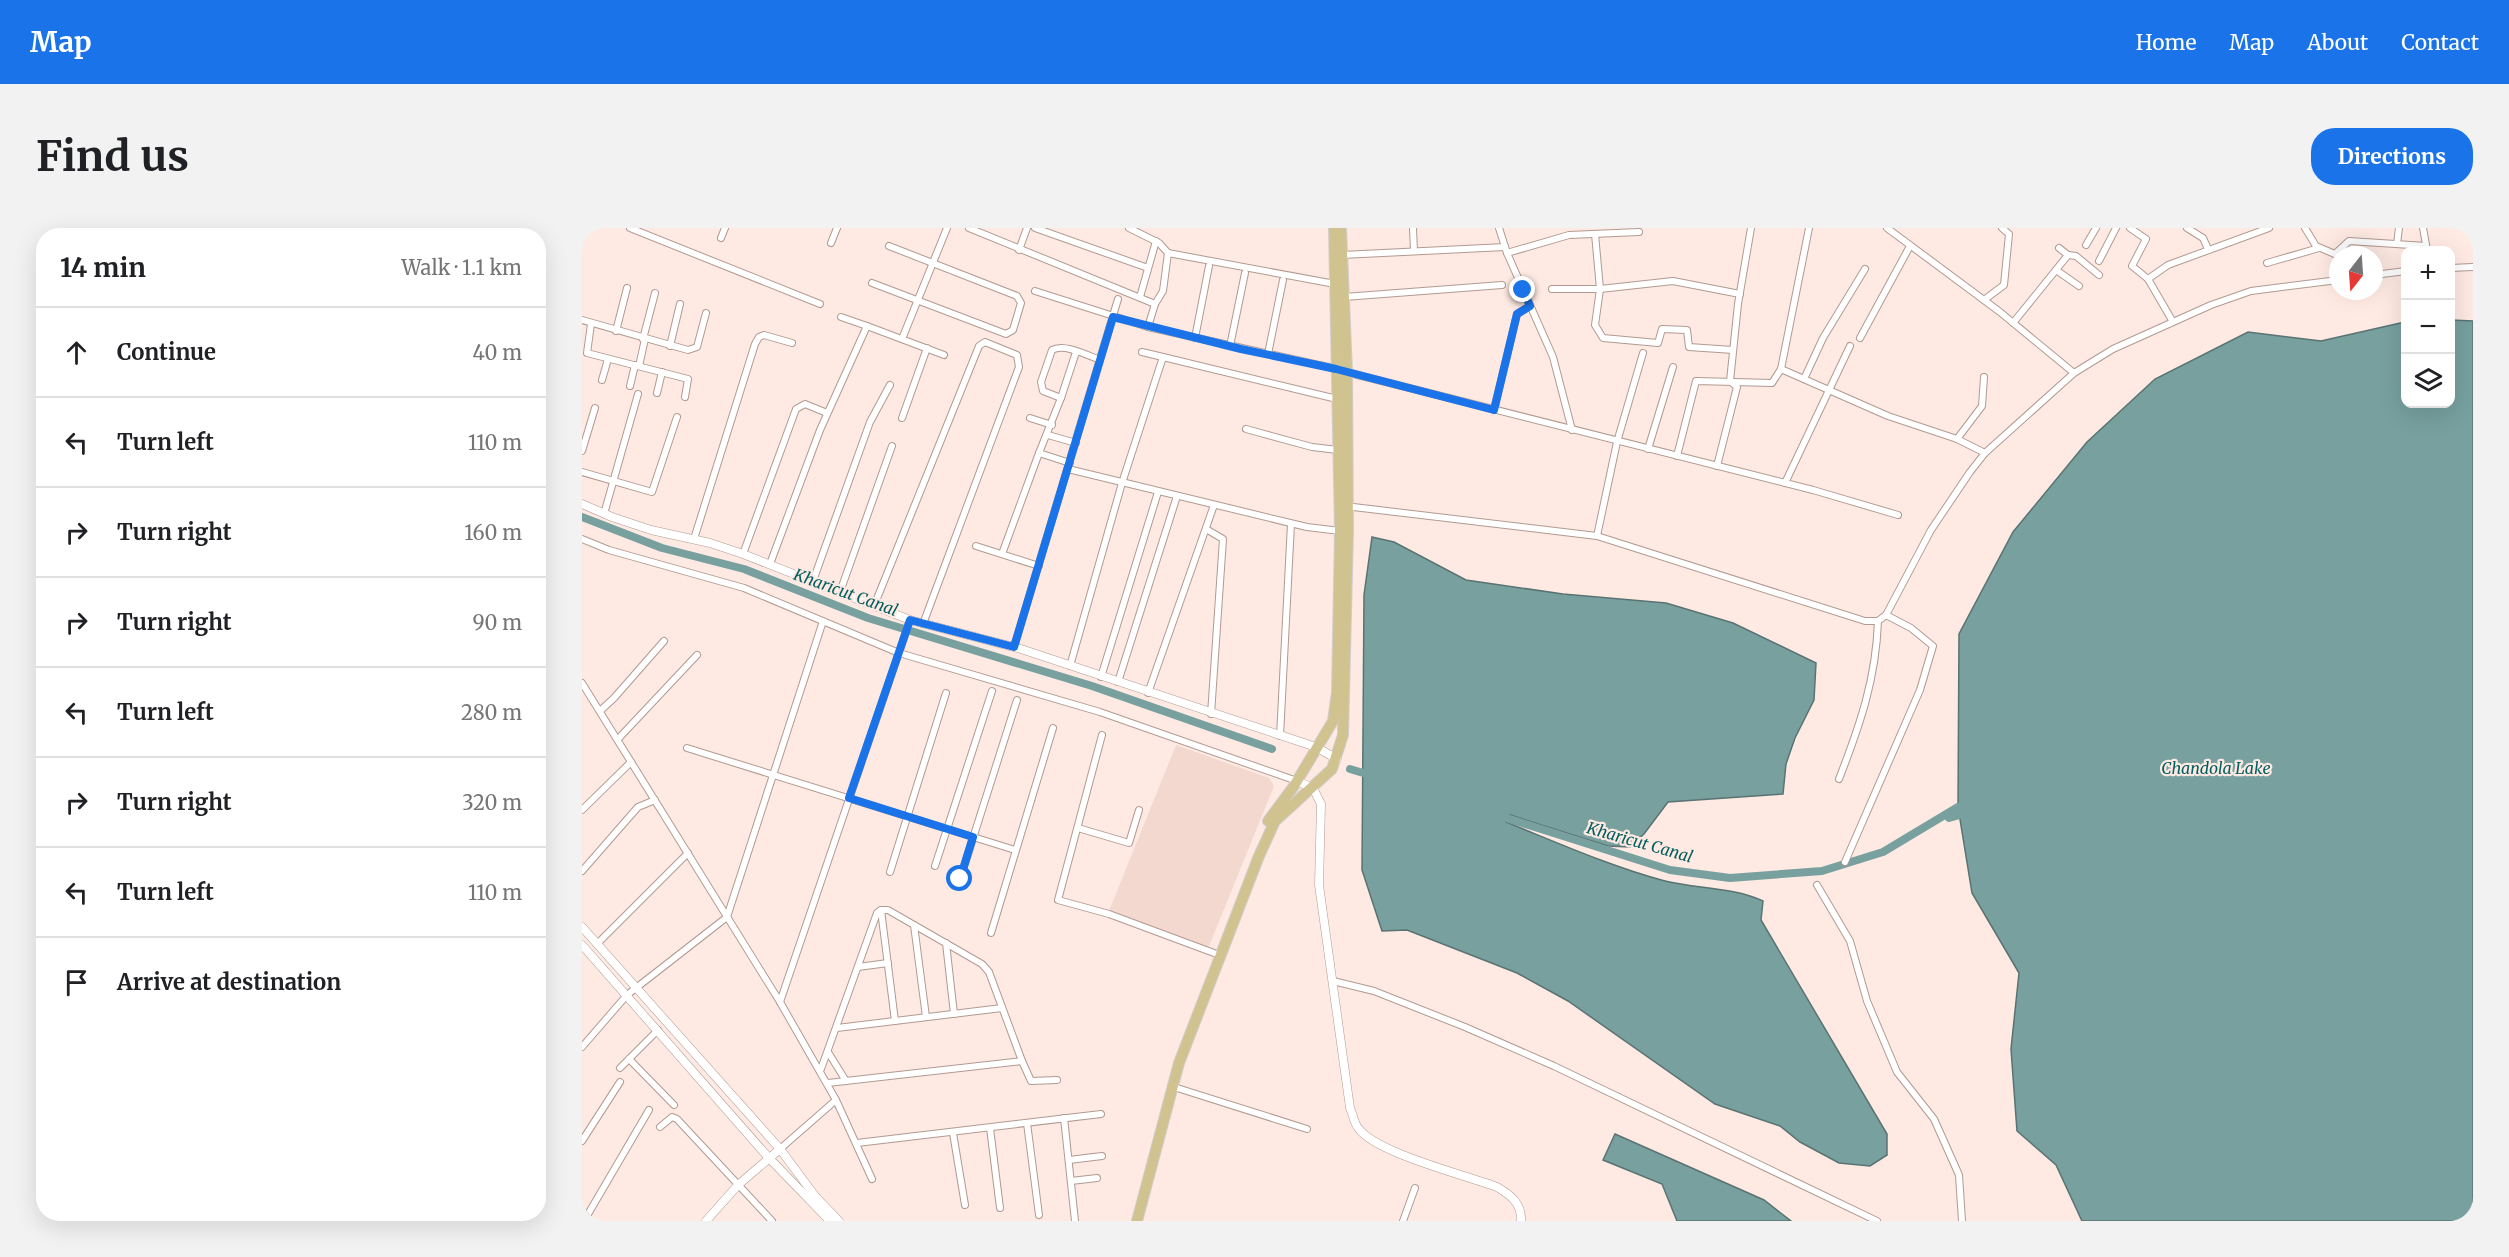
<!DOCTYPE html>
<html lang="en">
<head>
<meta charset="utf-8">
<style>
	:root { --surface:#fff; --page:#f2f2f2; --text:#202124; --muted:#757577; --line:#e0e0e0; --accent:#1a73e8 }
	body { margin:0; font-family:Merriweather,serif; background:var(--page); color:var(--text) }
	.controls { position:absolute; right:18px; top:18px; display:grid; overflow:hidden; border-radius:12px; box-shadow:0 6px 24px #0002 }
	.controls button { width:54px; height:54px; display:grid; place-items:center; padding:0; border:0; border-bottom:2px solid var(--line); background:var(--surface); color:var(--text); font:30px sans-serif }
	.compass { position:absolute; left:1747px; top:18px; width:54px; height:54px; border-radius:50%; background:var(--surface); box-shadow:0 6px 24px #0002; rotate:197deg }
	.stop { position:absolute; width:18px; height:18px; margin:-14px; border:4px solid #1a73e8; border-radius:50%; background:#fff }
	.stop.end { background:#1a73e8; border-color:#fff; box-shadow:0 2px 6px #0008 }
	.list { margin:0; padding:0; list-style:none }
	h2 { display:flex; justify-content:space-between; align-items:center; height:78px; margin:0; padding:0 24px; font-size:26px }
	h2 small { font-size:20px; font-weight:400; color:var(--muted) }
	.list li { display:grid; grid-template-columns:39px 1fr auto; gap:18px; align-items:center; box-sizing:border-box; height:90px; padding:0 24px; border-top:2px solid var(--line) }
	.list b { display:block; font-size:22px; white-space:nowrap }
	.list em { font-size:20px; font-style:normal; color:var(--muted) }
	.icon { flex:none; width:33px; height:33px; fill:none; stroke:currentColor; stroke-width:2; stroke-linecap:round; stroke-linejoin:round }
	.map { position:relative; flex:none; width:1891px; height:993px; overflow:hidden; border-radius:24px }
	header { display:flex; align-items:center; gap:36px; box-sizing:border-box; height:84px; padding:0 30px; background:var(--accent); color:#fff }
	header strong { font-size:28px }
	nav { display:flex; gap:33px; margin-inline-start:auto; font-size:21px }
	.intro { display:flex; align-items:center; justify-content:space-between; box-sizing:border-box; height:144px; padding:0 36px }
	h1 { margin:0; font-size:42px }
	.button { padding:15px 27px; border-radius:24px; background:var(--accent); color:#fff; font-size:21px; font-weight:700 }
	main { display:flex; gap:36px; padding:0 36px }
	aside { flex:1; background:var(--surface); border-radius:24px; box-shadow:0 6px 24px #0002 }
	.map>svg:first-child { display:block }
</style>
</head>
<body>
<header>
<strong>Map</strong>
<nav><a>Home</a><a>Map</a><a>About</a><a>Contact</a></nav>
</header>
<div class="intro"><h1>Find us</h1><a class="button">Directions</a></div>
<main>
<aside>
<h2>14 min<small>Walk · 1.1 km</small></h2>
<ul class="list">
<li><svg class="icon" aria-label="ahead" viewBox="0 0 24 24"><path d="M12 20V5M6 11l6-6 6 6"/></svg><div><b>Continue</b></div><em>40 m</em></li>
<li><svg class="icon" aria-label="left" viewBox="0 0 24 24"><path d="M17 20v-9H6M10 6l-5 5 5 5"/></svg><div><b>Turn left</b></div><em>110 m</em></li>
<li><svg class="icon" aria-label="right" viewBox="0 0 24 24"><path d="M7 20v-9h11M14 6l5 5-5 5"/></svg><div><b>Turn right</b></div><em>160 m</em></li>
<li><svg class="icon" aria-label="right" viewBox="0 0 24 24"><path d="M7 20v-9h11M14 6l5 5-5 5"/></svg><div><b>Turn right</b></div><em>90 m</em></li>
<li><svg class="icon" aria-label="left" viewBox="0 0 24 24"><path d="M17 20v-9H6M10 6l-5 5 5 5"/></svg><div><b>Turn left</b></div><em>280 m</em></li>
<li><svg class="icon" aria-label="right" viewBox="0 0 24 24"><path d="M7 20v-9h11M14 6l5 5-5 5"/></svg><div><b>Turn right</b></div><em>320 m</em></li>
<li><svg class="icon" aria-label="left" viewBox="0 0 24 24"><path d="M17 20v-9H6M10 6l-5 5 5 5"/></svg><div><b>Turn left</b></div><em>110 m</em></li>
<li><svg class="icon" aria-label="arrive" viewBox="0 0 24 24"><path d="M6 21V4h12l-3 4 3 4H6"/></svg><div><b>Arrive at destination</b></div></li>
</ul>
</aside>
<div class="map">
<svg width="1891" height="993" viewBox="0 0 1891 993">
	<rect width="100%" height="100%" fill="#feeae3"/>
	<polygon fill="#f2d8cf" points="594,517 687,550 692,558 625,723 527,683"/>
	<g fill="#77a09f" stroke="#597372" stroke-width="1.5">
		<polygon points="1869,92 1891,93 1891,993 1500,993 1474,937 1435,903 1429,821 1437,745 1390,665 1376,579 1377,406 1431,304 1505,214 1573,151 1666,104 1739,113 1823,94 1824,176 1868,176"/>
		<path d="M790 309 812 314 884 352 981 366 1084 375 1151 395 1234 435 1232 472 1213 510 1204 536 1201 566 1086 574 1062 606 1048 619 1026 618 928 587 924 594C976 615 1030 639 1083 653 1116 661 1150 659 1181 673L1179 692 1305 906V927L1288 938 1257 935 1218 914 1198 898 1133 876 986 773 935 745 825 702 800 703 780 642 782 367Z"/>
		<polygon points="1033,906 1182,972 1209,993 1095,993 1080,956 1021,932"/>
	</g>
	<g fill="none" stroke-linecap="round" stroke-linejoin="round">
		<g stroke="#77a09f" stroke-width="8">
			<polyline points="0,289 80,320 162,341 286,390 510,458 690,521"/>
			<polyline points="768,541 788,547"/>
			<polyline points="915,587 1088,642 1148,650 1240,643 1301,624 1376,579 1367,590 1388,584"/>
		</g>
		<g stroke="#b19a91" stroke-width="8">
			<g id="minor">
				<polyline points="48,0 238,76"/>
				<polyline points="387,0 573,76 566,99 755,141"/>
				<polyline points="453,0 566,40"/>
				<polyline points="547,0 577,15 586,25 581,63 573,76"/>
				<polyline points="831,0 832,23"/>
				<polyline points="917,0 925,25 971,129 990,202"/>
				<polyline points="1305,0 1418,84 1492,145"/>
				<polyline points="1548,0 1564,11 1550,38 1566,51"/>
				<polyline points="1605,0 1621,10 1626,21"/>
				<polyline points="1723,0 1734,18 1755,27"/>
				<polyline points="1841,0 1845,22"/>
				<polyline points="1013,6 1018,61 1013,97 1021,110 1076,115 1080,101 1105,102 1107,119 1151,122"/>
				<polyline points="139,10 143,0"/>
				<polyline points="249,15 255,0"/>
				<polyline points="1815,16 1817,0"/>
				<polyline points="1504,17 1514,0"/>
				<polyline points="437,22 445,0"/>
				<polyline points="586,25 753,56"/>
				<polyline points="925,25 987,7 1057,4"/>
				<polyline points="1753,26 1767,13 1844,18"/>
				<polyline points="760,27 923,19"/>
				<polyline points="1486,27 1494,28 1517,47"/>
				<polyline points="1517,33 1534,0"/>
				<polyline points="1685,35 1737,20"/>
				<polyline points="1868,40 1891,39"/>
				<polyline points="1474,42 1497,58"/>
				<polyline points="1792,47 1824,43"/>
				<polyline points="290,55 424,106 431,102 439,75 435,68 307,18"/>
				<polyline points="970,61 1018,61 1091,53 1158,66"/>
				<polyline points="453,63 566,99"/>
				<polyline points="558,69 574,13"/>
				<polyline points="762,69 920,57"/>
				<polyline points="1402,72 1422,57 1427,6 1420,0"/>
				<polyline points="0,92 106,122 115,119 124,85"/>
				<polyline points="1591,94 1566,51 1586,37 1687,0"/>
				<polyline points="1431,95 1486,27 1477,20"/>
				<polyline points="9,96 5,125 106,151 103,169"/>
				<polyline points="285,98 362,127"/>
				<polyline points="34,103 45,60"/>
				<polyline points="613,110 627,38"/>
				<polyline points="1278,110 1328,18"/>
				<polyline points="61,111 73,65"/>
				<polyline points="320,111 365,0"/>
				<polyline points="88,118 98,76"/>
				<polyline points="648,118 663,45"/>
				<polyline points="560,124 581,129"/>
				<polyline points="686,126 701,52"/>
				<polyline points="57,138 63,111"/>
				<polyline points="1199,141 1306,188 1375,211 1403,225"/>
				<polyline points="764,144 1231,262 1316,287"/>
				<polyline points="1222,151 1241,110 1283,41"/>
				<polyline points="20,152 26,131"/>
				<polyline points="48,158 53,137"/>
				<polyline points="75,165 80,144"/>
				<polyline points="479,170 494,124"/>
				<polyline points="912,182 935,86 948,78"/>
				<polyline points="320,190 345,120"/>
				<polyline points="448,190 470,197"/>
				<polyline points="664,201 730,219 756,222"/>
				<polyline points="466,207 494,215"/>
				<polyline points="1375,211 1400,178 1402,149"/>
				<polyline points="1066,221 1091,139"/>
				<polyline points="0,223 13,180"/>
				<polyline points="1095,228 1114,153 1190,155 1199,141 1227,0"/>
				<path d="M488 235 457 225 479 170 461 163 459 154 470 122C482 115 505 127 518 132"/>
				<polyline points="1135,238 1155,159 1148,153 1156,76 1169,0"/>
				<polyline points="486,241 725,299 758,303"/>
				<polyline points="0,244 70,264 95,189"/>
				<polyline points="1203,255 1268,118"/>
				<polyline points="763,278 1015,308 1283,393 1296,393 1304,387 1349,302 1388,244 1403,225 1492,145 1531,121 1629,77 1669,63 1756,52"/>
				<polyline points="22,286 56,166"/>
				<polyline points="624,301 641,311 629,486"/>
				<polyline points="1015,308 1035,214 1061,125"/>
				<polyline points="0,311 27,322 162,360 317,425 518,484 715,553"/>
				<polyline points="112,311 173,116 177,109 182,107 210,115"/>
				<polyline points="394,318 457,338"/>
				<polyline points="161,326 214,181 223,176 245,185"/>
				<polyline points="420,326 457,225"/>
				<polyline points="188,336 238,202 285,98 259,89"/>
				<polyline points="231,353 288,194 308,157"/>
				<polyline points="258,364 310,218"/>
				<polyline points="292,378 397,118 403,114 435,127 437,139 341,396"/>
				<polyline points="432,419 536,71"/>
				<polyline points="488,438 540,255 581,129 755,171"/>
				<polyline points="519,449 576,264"/>
				<polyline points="536,454 595,268"/>
				<polyline points="0,455 198,774 254,872 198,921"/>
				<polyline points="566,465 632,277"/>
				<polyline points="18,483 32,470 82,413"/>
				<polyline points="520,507 476,672 527,686 632,725"/>
				<polyline points="698,508 709,296"/>
				<polyline points="36,511 115,427"/>
				<polyline points="105,520 433,622"/>
				<path d="M1257 551C1278 497 1294 451 1296 393"/>
				<polyline points="0,582 49,534"/>
				<polyline points="496,600 547,615 557,582"/>
				<polyline points="1263,634 1338,462 1351,418 1329,400 1304,387"/>
				<polyline points="353,638 410,463"/>
				<polyline points="0,643 56,579 73,572"/>
				<polyline points="308,644 364,465"/>
				<polyline points="378,651 435,472"/>
				<polyline points="1235,657 1268,713 1285,773 1315,844 1352,891 1377,947 1380,993"/>
				<polyline points="299,682 313,793"/>
				<polyline points="332,697 344,789"/>
				<polyline points="409,705 471,500"/>
				<polyline points="364,715 372,786"/>
				<polyline points="15,716 106,625"/>
				<polyline points="276,739 306,735"/>
				<polyline points="751,753 792,763 883,799 972,838 1295,993"/>
				<polyline points="198,774 328,392"/>
				<polyline points="255,800 420,780"/>
				<polyline points="0,819 45,767 145,689 241,393"/>
				<polyline points="246,824 264,853"/>
				<polyline points="47,831 92,877"/>
				<polyline points="440,833 449,853 475,852"/>
				<polyline points="38,840 76,802"/>
				<polyline points="239,841 295,685 299,682 306,682 400,736 407,744 440,833 246,855"/>
				<polyline points="592,859 725,901"/>
				<polyline points="254,872 290,951"/>
				<polyline points="482,890 493,993"/>
				<polyline points="445,895 457,987"/>
				<polyline points="78,899 90,889 95,891 190,993"/>
				<polyline points="408,900 418,980"/>
				<polyline points="371,905 383,977"/>
				<polyline points="0,913 38,854"/>
				<polyline points="275,915 519,886"/>
				<polyline points="487,932 520,928"/>
				<polyline points="489,953 515,950"/>
				<polyline points="2,993 67,882"/>
				<polyline points="821,993 833,960"/>
			</g>
		</g>
		<g stroke="#b19a91" stroke-width="9">
			<g id="tertiary">
				<polyline points="0,276 30,289 69,302 128,315 161,326 328,392 439,421 734,519 755,531"/>
				<path d="M715 553 731 560 739 576 737 657 768 880C771 886 772 896 777 901 795 925 883 947 915 959 929 967 940 976 939 993"/>
				<polyline points="0,699 198,921 233,968 257,993"/>
				<polyline points="0,717 186,929 248,993"/>
				<polyline points="124,993 156,957 198,921"/>
			</g>
		</g>
		<g stroke="#d0cece" stroke-width="12">
			<g id="primary">
				<polyline points="686,593 712,558 751,493 755,464 758,303 752,0"/>
				<polyline points="555,993 597,835 677,628 693,593 750,541 761,507 766,303 765,144 759,0"/>
			</g>
		</g>
		<use href="#minor" stroke="#fff" stroke-width="6"/>
		<use href="#tertiary" stroke="#fff" stroke-width="8"/>
		<use href="#primary" stroke="#d1c390" stroke-width="10"/>
	</g>
	<g fill="none" stroke-linecap="round" stroke-linejoin="round">
		<polyline stroke="#1a73e8" stroke-width="8" points="378,651 391,609 267,570 328,392 432,419 531,89 659,121 754,141 912,182 935,86 948,78 941,62"/>
	</g>
	<g text-anchor="middle" stroke-width="4.5" stroke-linejoin="round" paint-order="stroke">
		<g font-size="16" font-style="italic" fill="#025f5f" stroke="#feeae3">
			<text transform="translate(264 364) rotate(20)" y="6">Kharicut Canal</text>
			<text x="1634" y="546">Chandola Lake</text>
			<text transform="translate(1058 614) rotate(16)" y="6">Kharicut Canal</text>
		</g>
	</g>
</svg>
<div class="controls">
<button>+</button>
<button>−</button>
<button><svg class="icon" aria-label="layers" viewBox="0 0 24 24"><path d="M12 4l9 5-9 5-9-5zM3 14l9 5 9-5"/></svg></button>
</div>
<svg class="compass" viewBox="-18 -18 36 36"><path d="M0-13l5 13h-10z" fill="#e53935"/><path d="M0 13l5-13h-10z" fill="#757577"/></svg>
<div class="stop" style="left:378px;top:651px"></div>
<div class="stop end" style="left:941px;top:62px"></div>
</div>
</main>
</body>
</html>
